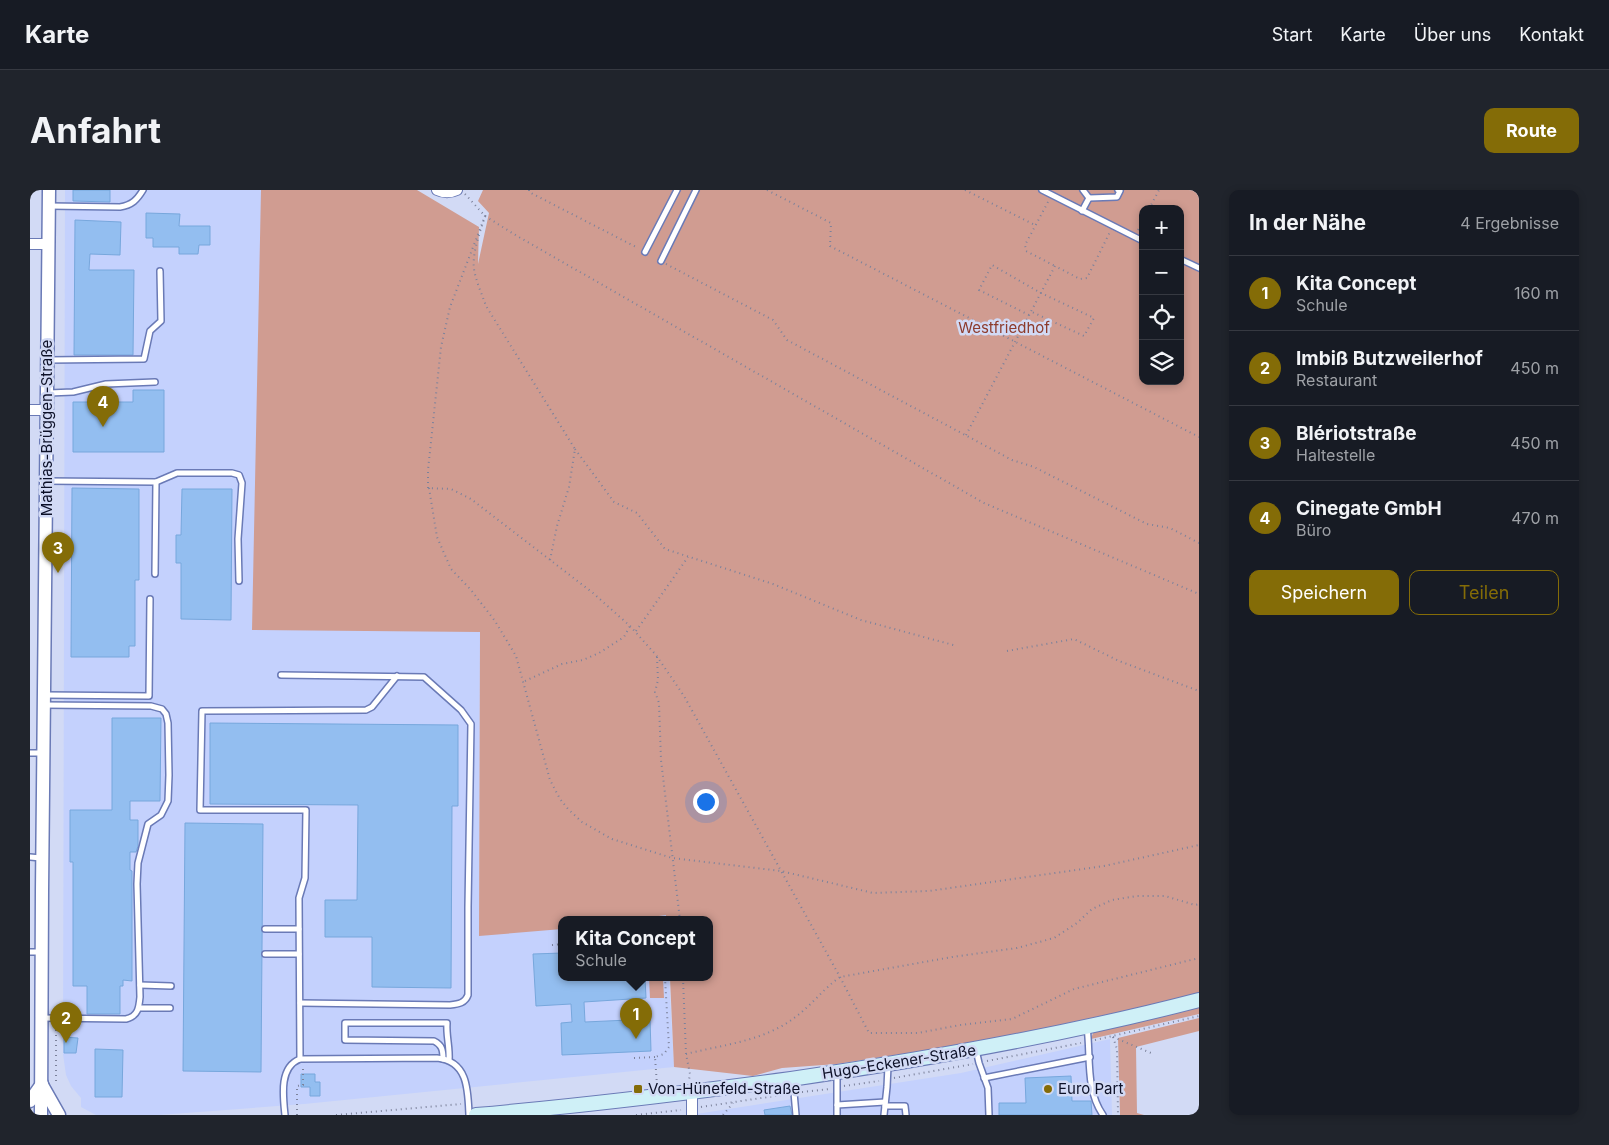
<!DOCTYPE html>
<html lang="de">
<head>
<meta charset="utf-8">
<style>
	:root { --surface:#171b24; --page:#20242c; --text:#f1f3f6; --muted:#9ea1a6; --line:#363941; --accent:#846c07 }
	body { margin:0; font-family:Inter,sans-serif; background:var(--page); color:var(--text) }
	.controls { position:absolute; right:15px; top:15px; display:grid; overflow:hidden; border-radius:10px; box-shadow:0 2px 8px #0003 }
	.controls button { width:45px; height:45px; display:grid; place-items:center; padding:0; border:0; border-bottom:1px solid var(--line); background:var(--surface); color:var(--text); font:25px sans-serif }
	.you { position:absolute; left:675px; top:611px; width:18px; height:18px; margin:-12px; border:4px solid #fff; border-radius:50%; background:#1a73e8; box-shadow:0 0 0 8px #1a73e833 }
	.badge { display:grid; place-items:center; width:32px; height:32px; border-radius:50%; background:var(--accent); color:#fff; font-size:16px; font-weight:700 }
	.pin { position:absolute; translate:-50% -41px; filter:drop-shadow(0 1px 2px #0008) }
	.pin::after { content:''; position:absolute; top:26px; width:18px; height:15px; background:inherit; clip-path:polygon(0 0,100% 0,50% 100%) }
	.popup { position:absolute; left:528px; top:726px; width:155px; height:65px; box-sizing:border-box; display:grid; place-content:center; border-radius:10px; background:var(--surface); filter:drop-shadow(0 1px 4px #0005); font-size:16px; white-space:nowrap; color:var(--muted) }
	.popup b { font-size:19px; color:var(--text) }
	.popup::after { content:''; position:absolute; left:50%; top:100%; margin-left:-10px; border:10px solid transparent; border-top-color:var(--surface) }
	.list { margin:0; padding:0; list-style:none }
	h2 { display:flex; justify-content:space-between; align-items:center; height:65px; margin:0; padding:0 20px; font-size:21px }
	h2 small { font-size:16px; font-weight:400; color:var(--muted) }
	.list li { display:grid; grid-template-columns:32px 1fr auto; gap:15px; align-items:center; box-sizing:border-box; height:75px; padding:0 20px; border-top:1px solid var(--line) }
	.list b { display:block; font-size:19px; white-space:nowrap }
	.list p { margin:0; font-size:16px; white-space:nowrap; color:var(--muted) }
	.list em { font-size:16px; font-style:normal; color:var(--muted) }
	.actions { display:flex; gap:10px; padding:15px 20px }
	.actions a { flex:1; padding:11px 0; border:1px solid var(--accent); border-radius:10px; text-align:center; font-size:18px; color:var(--accent) }
	.actions .main { background:var(--accent); color:#fff }
	.icon { flex:none; width:28px; height:28px; fill:none; stroke:currentColor; stroke-width:2; stroke-linecap:round; stroke-linejoin:round }
	.map { position:relative; flex:none; width:1169px; height:925px; overflow:hidden; border-radius:10px }
	header { display:flex; align-items:center; gap:30px; box-sizing:border-box; height:70px; padding:0 25px; background:var(--surface); border-bottom:1px solid var(--line) }
	header strong { font-size:24px }
	nav { display:flex; gap:28px; margin-inline-start:auto; font-size:18px }
	.intro { display:flex; align-items:center; justify-content:space-between; box-sizing:border-box; height:120px; padding:0 30px }
	h1 { margin:0; font-size:35px }
	.button { padding:12px 22px; border-radius:10px; background:var(--accent); color:#fff; font-size:18px; font-weight:700 }
	main { display:flex; gap:30px; padding:0 30px }
	aside { flex:1; background:var(--surface); border-radius:10px; box-shadow:0 2px 8px #0003 }
	.map>svg:first-child { display:block }
</style>
</head>
<body>
<header>
<strong>Karte</strong>
<nav><a>Start</a><a>Karte</a><a>Über uns</a><a>Kontakt</a></nav>
</header>
<div class="intro"><h1>Anfahrt</h1><a class="button">Route</a></div>
<main>
<div class="map">
<svg width="1169" height="925" viewBox="0 0 1169 925">
	<rect width="100%" height="100%" fill="#d2daf5"/>
	<g fill="#c4d1fd">
		<polygon points="35,0 231,0 230,166 222,439 450,441 449,745 532,737 532,788 639,788 644,877 274,914 129,925 66,925 51,917 51,908 41,896 36,885 33,864"/>
		<polygon points="636,725 636,730 589,730"/>
		<polygon points="1080,849 1082,925 660,925 931,883"/>
	</g>
	<g fill="#d09c91" fill-rule="evenodd">
		<path d="M231 0H387L449 37 448 74 459 23 448 11 453 0H1169V803L1126 814 1001 841 897 860 807 874 752 878 723 886 644 877 640 788H680V730H636V725L600 730H532V739L449 746 450 442 222 440ZM1113 19H1150V191H1113Z"/>
		<polygon points="619,788 633,788 634,808 620,808"/>
		<polygon points="1169,817 1169,824 1061,849 1063,843 1076,839"/>
		<polygon points="1169,828 1169,841 1106,857 1107,923 1114,925 1090,925 1088,848"/>
	</g>
	<g fill="#93bef0" stroke="#77a7dc">
		<polygon points="43,0 80,0 80,12 43,11"/>
		<polygon points="116,23 150,24 149,36 180,36 180,55 169,55 168,64 149,64 149,57 123,57 123,48 116,48"/>
		<polygon points="45,30 91,32 90,65 60,64 59,80 104,80 103,165 44,165"/>
		<polygon points="103,200 134,200 134,262 43,262 43,212 103,212"/>
		<polygon points="42,298 109,299 109,390 105,390 105,456 99,456 99,467 41,467"/>
		<polygon points="152,299 202,299 201,430 151,429 151,373 146,373 146,345 151,345"/>
		<polygon points="82,528 131,528 130,611 100,611 100,630 108,630 108,656 106,662 100,662 100,680 102,681 102,791 93,790 93,796 90,796 90,824 57,824 57,796 43,796 43,672 40,672 40,620 82,620"/>
		<polygon points="180,533 428,535 428,616 422,616 421,798 342,797 342,747 295,747 295,710 327,710 328,615 180,614"/>
		<polygon points="155,633 233,634 231,882 153,881"/>
		<polygon points="532,763 532,788 615,788 616,808 554,812 555,832 620,829 621,861 532,865 531,833 542,832 541,814 506,816 503,764"/>
		<polygon points="34,847 48,848 46,863 34,863"/>
		<polygon points="65,859 93,860 92,907 65,907"/>
		<polygon points="271,884 285,884 285,892 290,892 290,906 280,906 280,897 271,897"/>
		<polygon points="1041,886 1042,911 1061,911 1062,925 969,925 969,913 996,913 995,888"/>
		<polygon points="760,916 762,925 735,925 734,920"/>
	</g>
	<g fill="none" stroke-linecap="round" stroke-linejoin="round">
		<g stroke="#6a7ab6" stroke-width="8">
			<g id="service">
				<polyline points="1012,0 1113,51"/>
				<polyline points="1053,0 1059,8"/>
				<polyline points="1059,8 1087,7 1090,1 1088,0"/>
				<path d="M19 16 90 17C102 15 107 10 113 0"/>
				<polyline points="1052,21 1059,8"/>
				<polyline points="615,62 647,0"/>
				<polyline points="1150,69 1169,78"/>
				<polyline points="631,71 666,0"/>
				<polyline points="18,170 114,169 120,141 131,131 130,81"/>
				<polyline points="19,203 43,202 76,194 125,192"/>
				<polyline points="16,291 126,292 125,384"/>
				<polyline points="126,292 147,283 202,283 209,285 212,293 208,349 209,391"/>
				<path d="M251 485 394 487 431 520 441 534 438 717V805C435 813 429 814 420 815L270 813"/>
				<polyline points="16,505 119,506 120,409"/>
				<polyline points="0,563 12,563"/>
				<polyline points="0,667 11,668"/>
				<polyline points="235,739 269,739"/>
				<polyline points="0,762 11,762"/>
				<polyline points="235,764 269,764"/>
				<polyline points="110,795 141,796"/>
				<polyline points="109,818 140,818"/>
				<path d="M12 828 96 829C108 826 109 818 110 807L107 694 108 673 118 634 131 625 138 611 139 585 138 533 136 524 132 519 121 516 14 515"/>
				<path d="M1057 837C1061 866 1055 899 1073 925"/>
				<polyline points="946,860 949,873 958,898 959,925"/>
				<polyline points="270,869 269,708 275,688 276,620 170,620 172,521 336,520 342,517 367,486"/>
				<path d="M413 869C413 860 412 855 404 851L315 850V833H417C416 846 420 857 419 870"/>
				<polyline points="954,888 1060,867"/>
				<polyline points="763,891 766,925"/>
				<polyline points="807,915 855,912"/>
				<polyline points="855,916 875,916 876,925"/>
				<path d="M255 925C253 906 249 877 270 869L407 868C438 871 438 900 439 925"/>
				<polyline points="807,925 807,883"/>
				<polyline points="854,925 857,897 858,876"/>
			</g>
		</g>
		<g stroke="#6a7ab6" stroke-width="12">
			<g id="minor">
				<path d="M407 0C413 3 421 3 427 0"/>
				<polyline points="0,54 18,54"/>
				<polyline points="0,220 17,220"/>
				<polyline points="662,903 662,925"/>
			</g>
		</g>
		<g stroke="#6a7ab6" stroke-width="15">
			<g id="tertiary">
				<polyline points="12,895 29,925"/>
				<polyline points="0,911 12,894"/>
				<polyline points="11,925 12,701 19,0"/>
			</g>
		</g>
		<g stroke="#6a7ab6" stroke-width="16">
			<path id="secondary" d="M446 925C551 916 656 903 761 889 898 869 1035 845 1169 810"/>
		</g>
		<g stroke="#7c829b" stroke-width="2" stroke-dasharray="1 4" stroke-linecap="butt">
			<polyline points="499,0 499,2 608,58"/>
			<polyline points="737,0 801,33 800,56 1169,247"/>
			<polyline points="935,0 1005,35"/>
			<polyline points="435,4 455,26 487,46 954,313 1169,404"/>
			<polyline points="1018,12 995,55 996,61 1025,76"/>
			<polyline points="1119,19 1129,0"/>
			<polyline points="1108,40 1113,32"/>
			<polyline points="636,74 743,130 757,150 982,270 1004,277 1117,334 1140,338 1169,353"/>
			<polyline points="999,125 949,100 962,75 1011,103 1064,128 1054,146 1002,122"/>
			<polyline points="936,245 1025,76 1050,89 1057,88 1080,42"/>
			<polyline points="545,259 584,312 607,323 635,359 743,394 831,430 927,456"/>
			<polyline points="399,298 407,347 421,379 441,400 465,431 486,466 520,590 530,609 538,619 552,632 582,649 642,668 751,681 843,703 899,701 1074,676 1169,655"/>
			<path d="M520 370 527 336 539 297 545 259 456 116C452 104 446 92 444 79 442 62 450 43 455 26L420 117 411 157 398 280V298L421 299 441 309 563 403 600 436 626 465 654 506 810 787 839 843H888L930 835 982 829 1044 799 1169 768"/>
			<polyline points="606,441 658,367"/>
			<polyline points="977,461 1044,449 1089,471 1169,501"/>
			<polyline points="627,467 628,490 625,502 629,513 631,570 650,730"/>
			<polyline points="495,491 532,474 553,470 569,463 594,447 600,436"/>
			<polyline points="522,755 532,754"/>
			<polyline points="653,788 656,864 660,884 659,890"/>
			<polyline points="26,835 26,895"/>
			<polyline points="1083,847 1087,859 1088,925"/>
			<polyline points="1083,847 1121,863"/>
			<polyline points="1065,850 1169,826"/>
			<path d="M656 864C692 855 734 851 764 828 781 816 793 799 810 787L922 767 987 758 1024 748 1047 733 1062 719 1082 710 1107 706H1135L1165 715 1169 714"/>
			<polyline points="604,868 625,867"/>
			<polyline points="957,871 1051,853"/>
			<polyline points="864,888 943,874"/>
			<polyline points="627,895 625,867 634,864 639,857 635,788"/>
			<polyline points="814,896 849,891"/>
			<polyline points="772,902 800,899"/>
			<polyline points="671,917 758,904"/>
			<polyline points="267,925 267,896 273,895 273,875"/>
			<polyline points="306,925 431,914"/>
			<polyline points="606,925 651,920"/>
			<polyline points="693,925 703,913"/>
		</g>
		<use href="#service" stroke="#fff" stroke-width="5"/>
		<use href="#minor" stroke="#fff" stroke-width="10"/>
		<use href="#tertiary" stroke="#fff" stroke-width="12"/>
		<use href="#secondary" stroke="#cff0f7" stroke-width="14"/>
	</g>
	<g fill="#846c07" stroke="#d2daf5" stroke-width="2">
		<rect x="603" y="894" width="10" height="10" rx="2.5"/>
		<circle cx="1018" cy="899" r="5"/>
	</g>
	<g text-anchor="middle" stroke-width="5" stroke-linejoin="round" paint-order="stroke">
		<g font-size="15" fill="#8d3b2c" stroke="#d2daf5">
			<text x="974" y="143">Westfriedhof</text>
		</g>
		<g font-size="15" fill="#0d1128" stroke="#d2daf5">
			<text transform="translate(17 238) rotate(-90)" y="5">Mathias-Brüggen-Straße</text>
			<text transform="translate(869 872) rotate(-9)" y="5">Hugo-Eckener-Straße</text>
		</g>
		<g font-size="15" fill="#0d1128" stroke="#d2daf5" text-anchor="start">
			<text x="618" y="904">Von-Hünefeld-Straße</text>
			<text x="1028" y="904">Euro Part</text>
		</g>
	</g>
</svg>
<div class="controls">
<button>+</button>
<button>−</button>
<button><svg class="icon" aria-label="locate" viewBox="0 0 24 24"><circle cx="12" cy="12" r="6"/><path d="M12 2v4M12 18v4M2 12h4M18 12h4"/></svg></button>
<button><svg class="icon" aria-label="layers" viewBox="0 0 24 24"><path d="M12 4l9 5-9 5-9-5zM3 14l9 5 9-5"/></svg></button>
</div>
<div class="you"></div>
<div class="pin badge" style="left:606px;top:849px">1</div>
<div class="popup"><b>Kita Concept</b>Schule</div>
<div class="pin badge" style="left:36px;top:853px">2</div>
<div class="pin badge" style="left:28px;top:383px">3</div>
<div class="pin badge" style="left:73px;top:237px">4</div>
</div>
<aside>
<h2>In der Nähe<small>4 Ergebnisse</small></h2>
<ul class="list">
<li><span class="badge">1</span><div><b>Kita Concept</b><p>Schule</p></div><em>160 m</em></li>
<li><span class="badge">2</span><div><b>Imbiß Butzweilerhof</b><p>Restaurant</p></div><em>450 m</em></li>
<li><span class="badge">3</span><div><b>Blériotstraße</b><p>Haltestelle</p></div><em>450 m</em></li>
<li><span class="badge">4</span><div><b>Cinegate GmbH</b><p>Büro</p></div><em>470 m</em></li>
</ul>
<div class="actions"><a class="main">Speichern</a><a>Teilen</a></div>
</aside>
</main>
</body>
</html>
